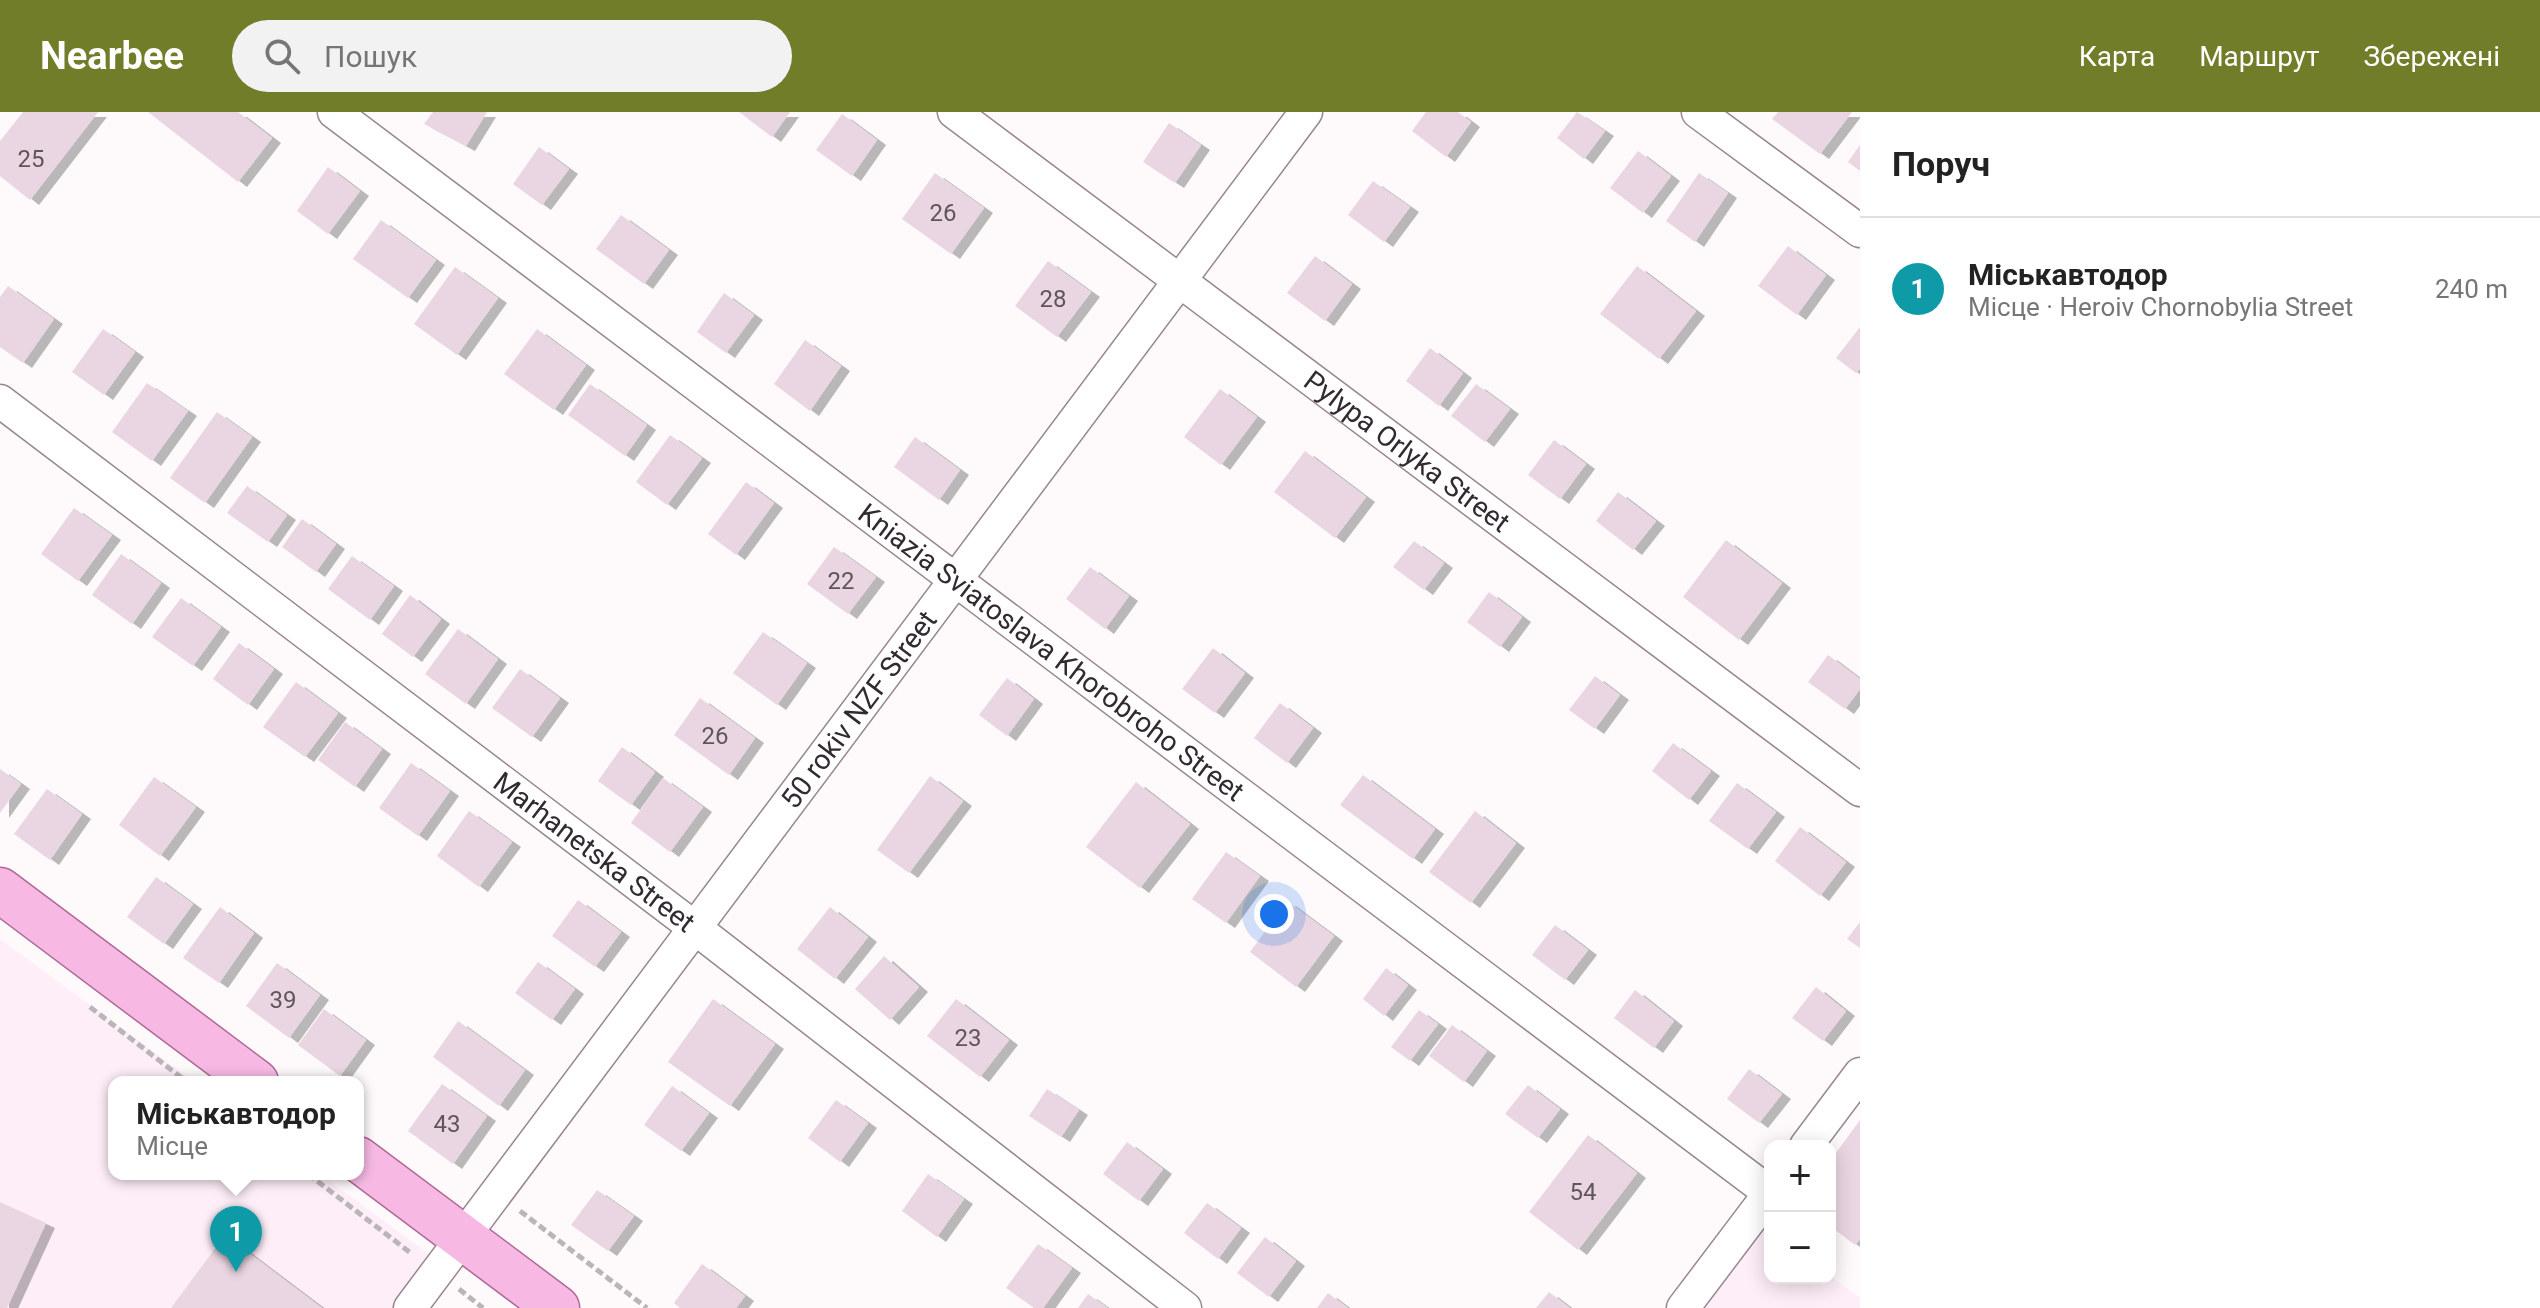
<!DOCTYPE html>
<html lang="uk">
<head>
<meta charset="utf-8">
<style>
	:root { --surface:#fff; --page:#f2f2f2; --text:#222; --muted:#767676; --line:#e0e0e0; --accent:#717d29 }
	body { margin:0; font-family:Roboto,sans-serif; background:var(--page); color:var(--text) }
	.controls { position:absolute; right:24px; bottom:24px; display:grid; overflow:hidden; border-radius:16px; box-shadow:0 4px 20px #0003 }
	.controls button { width:72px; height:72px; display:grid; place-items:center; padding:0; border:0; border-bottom:2px solid var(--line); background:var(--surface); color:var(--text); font:40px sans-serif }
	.you { position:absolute; left:1274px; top:802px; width:28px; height:28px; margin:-20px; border:6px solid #fff; border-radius:50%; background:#1a73e8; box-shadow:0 0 0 12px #1a73e833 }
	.badge { display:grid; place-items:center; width:52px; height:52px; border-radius:50%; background:var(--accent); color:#fff; font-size:26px; font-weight:700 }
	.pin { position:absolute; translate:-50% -66px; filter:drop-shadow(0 2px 4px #0008) }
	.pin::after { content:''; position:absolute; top:42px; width:28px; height:24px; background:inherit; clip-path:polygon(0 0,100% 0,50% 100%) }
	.popup { position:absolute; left:108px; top:964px; width:256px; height:104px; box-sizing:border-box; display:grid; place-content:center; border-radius:16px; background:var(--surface); filter:drop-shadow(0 2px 6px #0005); font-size:26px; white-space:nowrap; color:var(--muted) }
	.popup b { font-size:30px; color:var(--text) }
	.popup::after { content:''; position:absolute; left:50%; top:100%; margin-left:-16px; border:16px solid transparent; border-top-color:var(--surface) }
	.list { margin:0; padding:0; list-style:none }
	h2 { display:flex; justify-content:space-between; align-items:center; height:104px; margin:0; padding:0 32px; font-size:34px }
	h2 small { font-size:26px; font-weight:400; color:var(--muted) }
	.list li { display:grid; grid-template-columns:52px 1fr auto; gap:24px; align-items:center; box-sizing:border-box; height:144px; padding:0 32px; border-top:2px solid var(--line) }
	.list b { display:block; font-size:30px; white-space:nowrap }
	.list p { margin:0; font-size:26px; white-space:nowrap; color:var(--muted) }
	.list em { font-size:26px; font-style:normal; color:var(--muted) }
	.icon { flex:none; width:44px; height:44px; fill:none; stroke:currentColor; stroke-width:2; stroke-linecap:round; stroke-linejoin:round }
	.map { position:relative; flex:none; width:1860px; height:1196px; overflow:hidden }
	header { display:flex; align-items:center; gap:48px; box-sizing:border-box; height:112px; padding:0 40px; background:var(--accent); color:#fff }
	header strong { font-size:38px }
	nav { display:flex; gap:44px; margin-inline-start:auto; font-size:28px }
	.search { width:560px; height:72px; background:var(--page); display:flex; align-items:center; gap:20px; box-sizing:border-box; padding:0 28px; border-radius:44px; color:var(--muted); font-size:30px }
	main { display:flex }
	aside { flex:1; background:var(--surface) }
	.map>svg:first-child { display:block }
</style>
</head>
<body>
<header>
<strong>Nearbee</strong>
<div class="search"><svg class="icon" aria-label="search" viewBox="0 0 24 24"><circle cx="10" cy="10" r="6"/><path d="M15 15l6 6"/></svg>Пошук</div>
<nav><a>Карта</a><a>Маршрут</a><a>Збережені</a></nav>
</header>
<main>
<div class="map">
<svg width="1860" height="1196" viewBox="0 0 1860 1196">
	<defs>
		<filter id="shadow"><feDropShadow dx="9" dy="5" stdDeviation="0" flood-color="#0004"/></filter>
	</defs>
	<rect width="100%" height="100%" fill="#fefafc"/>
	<g fill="#feeef8">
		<polygon points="0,827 195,970 114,970 114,1062 320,1062 433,1145 395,1196 0,1196"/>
		<polygon points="1763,1113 1770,1118 1770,1166 1830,1166 1830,1163 1860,1186 1860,1196 1701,1196"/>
	</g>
	<g fill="#ead6e2" filter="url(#shadow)">
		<polygon points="23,0 98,0 30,88 0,64 0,29"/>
		<polygon points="148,0 238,0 272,26 238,70"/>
		<polygon points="433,0 487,0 466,34 424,12"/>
		<polygon points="739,0 790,0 772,25"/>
		<polygon points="1426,0 1458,0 1471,10 1446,45 1412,19"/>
		<polygon points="1577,0 1605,19 1584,47 1557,26"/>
		<polygon points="1778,0 1852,0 1820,42 1772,7"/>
		<polygon points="842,2 877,28 852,64 816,38"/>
		<polygon points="1169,11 1201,33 1175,71 1143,50"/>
		<polygon points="1860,33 1860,59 1848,50"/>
		<polygon points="539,35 569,57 542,93 513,72"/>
		<polygon points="1638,39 1671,64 1643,101 1610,76"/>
		<polygon points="328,55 360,79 328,122 297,99"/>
		<polygon points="935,61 984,96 951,142 902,107"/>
		<polygon points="1699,61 1728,81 1695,130 1666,109"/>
		<polygon points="1373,69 1410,95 1384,130 1348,103"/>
		<polygon points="621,103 669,138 644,172 596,137"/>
		<polygon points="381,108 436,148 408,186 353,147"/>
		<polygon points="1788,134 1826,163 1797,203 1758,174"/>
		<polygon points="1315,144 1352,172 1325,209 1287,181"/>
		<polygon points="1048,149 1091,180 1057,225 1015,194"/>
		<polygon points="1637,154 1696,199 1659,247 1600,202"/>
		<polygon points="455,155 498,186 457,243 414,212"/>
		<polygon points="8,174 54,207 23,251 0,235 0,185"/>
		<polygon points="724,181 754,203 726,241 697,220"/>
		<polygon points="1860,215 1860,257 1856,261 1836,246"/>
		<polygon points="103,217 135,240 104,283 72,260"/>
		<polygon points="537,217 586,253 554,298 504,262"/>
		<polygon points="805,228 841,254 810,299 774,272"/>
		<polygon points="1430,236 1463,261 1439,294 1406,269"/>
		<polygon points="147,271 188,299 152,349 112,320"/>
		<polygon points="590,272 647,313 625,344 568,303"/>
		<polygon points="1476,272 1510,297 1485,330 1451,304"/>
		<polygon points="1220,277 1257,305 1221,353 1184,325"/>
		<polygon points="217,300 252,325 205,391 170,366"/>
		<polygon points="670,323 702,346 667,393 636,370"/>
		<polygon points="915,325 960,358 939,388 894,355"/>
		<polygon points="1554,328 1586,352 1560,387 1528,363"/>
		<polygon points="1305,339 1366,385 1335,426 1274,380"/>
		<polygon points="746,370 774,391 736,443 708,422"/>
		<polygon points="247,374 287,403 268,430 227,401"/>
		<polygon points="1618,380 1656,409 1633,438 1596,409"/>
		<polygon points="74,396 112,423 78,469 41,442"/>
		<polygon points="302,407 336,432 316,460 282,435"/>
		<polygon points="1726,428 1782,471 1739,528 1683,485"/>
		<polygon points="1414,429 1444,451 1424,478 1393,455"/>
		<polygon points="834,435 876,465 848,502 807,472"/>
		<polygon points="121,442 161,471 132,512 92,483"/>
		<polygon points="352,444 394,474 370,508 328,477"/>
		<polygon points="1090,455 1129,484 1105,517 1066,487"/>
		<polygon points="1489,480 1522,505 1500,535 1467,510"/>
		<polygon points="410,483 441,507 413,545 382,522"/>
		<polygon points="181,486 221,515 193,554 152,525"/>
		<polygon points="458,517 498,547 466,592 425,562"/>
		<polygon points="763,520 807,551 777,593 733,561"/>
		<polygon points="239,531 274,557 248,593 213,567"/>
		<polygon points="1213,536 1245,561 1215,601 1182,577"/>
		<polygon points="1828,543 1860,567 1860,577 1845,597 1808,570"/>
		<polygon points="520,557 560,586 532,625 492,596"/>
		<polygon points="1595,564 1620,583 1595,617 1569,598"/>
		<polygon points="1007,566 1034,587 1007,624 979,603"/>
		<polygon points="296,570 338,601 305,645 263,615"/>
		<polygon points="700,586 755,626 729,663 674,623"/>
		<polygon points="1280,591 1313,616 1287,651 1254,626"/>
		<polygon points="345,610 382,637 355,675 318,648"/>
		<polygon points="1673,631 1711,659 1689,688 1652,659"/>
		<polygon points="622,635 655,660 631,693 598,669"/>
		<polygon points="411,651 450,679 418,724 379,696"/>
		<polygon points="0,657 21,672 0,701"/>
		<polygon points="1363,663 1435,717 1413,747 1340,693"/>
		<polygon points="930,664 963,689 909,761 877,738"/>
		<polygon points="154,665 196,695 160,744 119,713"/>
		<polygon points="663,666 703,695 670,740 631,711"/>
		<polygon points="1136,670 1190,712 1140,776 1086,735"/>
		<polygon points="1737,671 1776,700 1748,737 1709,709"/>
		<polygon points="47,677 82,702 50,748 14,722"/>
		<polygon points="469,699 512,730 479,775 437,744"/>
		<polygon points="1475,699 1516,731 1471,791 1429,760"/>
		<polygon points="1800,715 1846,750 1820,784 1775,749"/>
		<polygon points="1226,740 1260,764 1226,811 1192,787"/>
		<polygon points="156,765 193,792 164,832 127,805"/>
		<polygon points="578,788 621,820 595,855 552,824"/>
		<polygon points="1287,789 1334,824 1296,875 1250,840"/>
		<polygon points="220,795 254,821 219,871 183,846"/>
		<polygon points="830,795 868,825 835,867 797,837"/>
		<polygon points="1860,810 1860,836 1847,827"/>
		<polygon points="1555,813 1588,838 1565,868 1532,843"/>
		<polygon points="884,844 919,875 890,908 855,877"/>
		<polygon points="538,850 575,877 552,908 515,881"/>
		<polygon points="277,851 320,883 289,926 246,894"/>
		<polygon points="1386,856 1408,873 1384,904 1363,887"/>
		<polygon points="1816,875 1846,899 1823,929 1792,906"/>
		<polygon points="1635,878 1674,909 1654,936 1614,906"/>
		<polygon points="713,887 775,932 730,994 668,950"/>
		<polygon points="956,887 1009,928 980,965 927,924"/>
		<polygon points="324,897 366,928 340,964 298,933"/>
		<polygon points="1419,898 1438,912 1410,949 1391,935"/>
		<polygon points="458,909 525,958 499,994 433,945"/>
		<polygon points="1452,913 1487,939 1464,970 1429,944"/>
		<polygon points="1749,957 1782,982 1759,1011 1727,987"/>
		<polygon points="442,972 487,1004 453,1052 408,1019"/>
		<polygon points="1528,973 1560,997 1538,1026 1505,1002"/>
		<polygon points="672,974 709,1001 681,1039 644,1013"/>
		<polygon points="1047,977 1079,998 1061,1025 1029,1004"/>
		<polygon points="836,988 868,1011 840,1050 808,1026"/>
		<polygon points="1860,1008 1860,1127 1855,1133 1830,1114 1830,1049"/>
		<polygon points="1588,1023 1637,1061 1578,1138 1529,1100"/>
		<polygon points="1127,1030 1163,1057 1139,1089 1103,1062"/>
		<polygon points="928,1062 964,1087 937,1125 902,1099"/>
		<polygon points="597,1078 634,1104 608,1139 571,1113"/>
		<polygon points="0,1090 46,1111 7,1196 0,1196"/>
		<polygon points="1207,1091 1241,1116 1218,1147 1184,1121"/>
		<polygon points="225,1123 322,1196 171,1196"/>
		<polygon points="1265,1125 1296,1149 1269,1185 1237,1161"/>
		<polygon points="1038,1132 1072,1156 1043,1196 1034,1196 1006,1176"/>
		<polygon points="702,1152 745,1184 736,1196 680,1196 674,1191"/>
		<polygon points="1549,1180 1570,1196 1536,1196"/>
		<polygon points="1328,1181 1348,1196 1317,1196"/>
		<polygon points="1088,1182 1108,1196 1078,1196"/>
	</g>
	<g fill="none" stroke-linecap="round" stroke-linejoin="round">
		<g stroke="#988691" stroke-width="35">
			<g id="street">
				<path id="s1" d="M334 0 1770 1081"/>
				<path id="s2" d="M954 0 1860 678"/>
				<polyline points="1698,0 1860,119"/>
				<path id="s3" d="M0 289 695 816 1185 1196"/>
				<polyline points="1806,1034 1860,962"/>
				<path id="s4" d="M410 1196 1306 0"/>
				<polyline points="1683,1196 1770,1081"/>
			</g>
		</g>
		<g stroke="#ae6897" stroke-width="47">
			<g id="primary">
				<polyline points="0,778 256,970"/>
				<polyline points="358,1047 557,1196"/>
			</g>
		</g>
		<g stroke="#bab5b8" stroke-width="5" stroke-dasharray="8 4" stroke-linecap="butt">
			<polyline points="90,895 187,970"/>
			<polyline points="308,1062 412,1142"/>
			<polyline points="520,1099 647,1196"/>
			<polyline points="459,1177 483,1196"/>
		</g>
		<use href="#street" stroke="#fff" stroke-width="32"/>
		<use href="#primary" stroke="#f7b9e3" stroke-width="44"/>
	</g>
	<g text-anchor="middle" stroke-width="8" stroke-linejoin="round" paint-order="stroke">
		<g font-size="24" fill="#5f555b">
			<text x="31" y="55">25</text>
			<text x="943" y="109">26</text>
			<text x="1053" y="195">28</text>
			<text x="841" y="477">22</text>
			<text x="715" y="632">26</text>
			<text x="283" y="896">39</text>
			<text x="968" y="934">23</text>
			<text x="447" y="1020">43</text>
			<text x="1583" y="1088">54</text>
		</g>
		<g font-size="28" fill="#312a2e" stroke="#fff">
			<text dy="10" stroke="none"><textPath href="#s2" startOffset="566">Pylypa Orlyka Street</textPath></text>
			<text dy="10" stroke="none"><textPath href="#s1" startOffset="898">Kniazia Sviatoslava Khorobroho Street</textPath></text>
			<text dy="10" stroke="none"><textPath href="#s4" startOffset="748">50 rokiv NZF Street</textPath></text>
			<text dy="10" stroke="none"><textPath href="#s3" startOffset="746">Marhanetska Street</textPath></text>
		</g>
	</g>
</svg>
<div class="controls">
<button>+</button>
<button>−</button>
</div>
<div class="you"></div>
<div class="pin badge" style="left:236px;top:1160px;background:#0f9aa8">1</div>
<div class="popup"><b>Міськавтодор</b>Місце</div>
</div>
<aside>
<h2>Поруч<small></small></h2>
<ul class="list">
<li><span class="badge" style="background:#0f9aa8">1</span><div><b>Міськавтодор</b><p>Місце · Heroiv Chornobylia Street</p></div><em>240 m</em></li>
</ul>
</aside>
</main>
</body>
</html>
